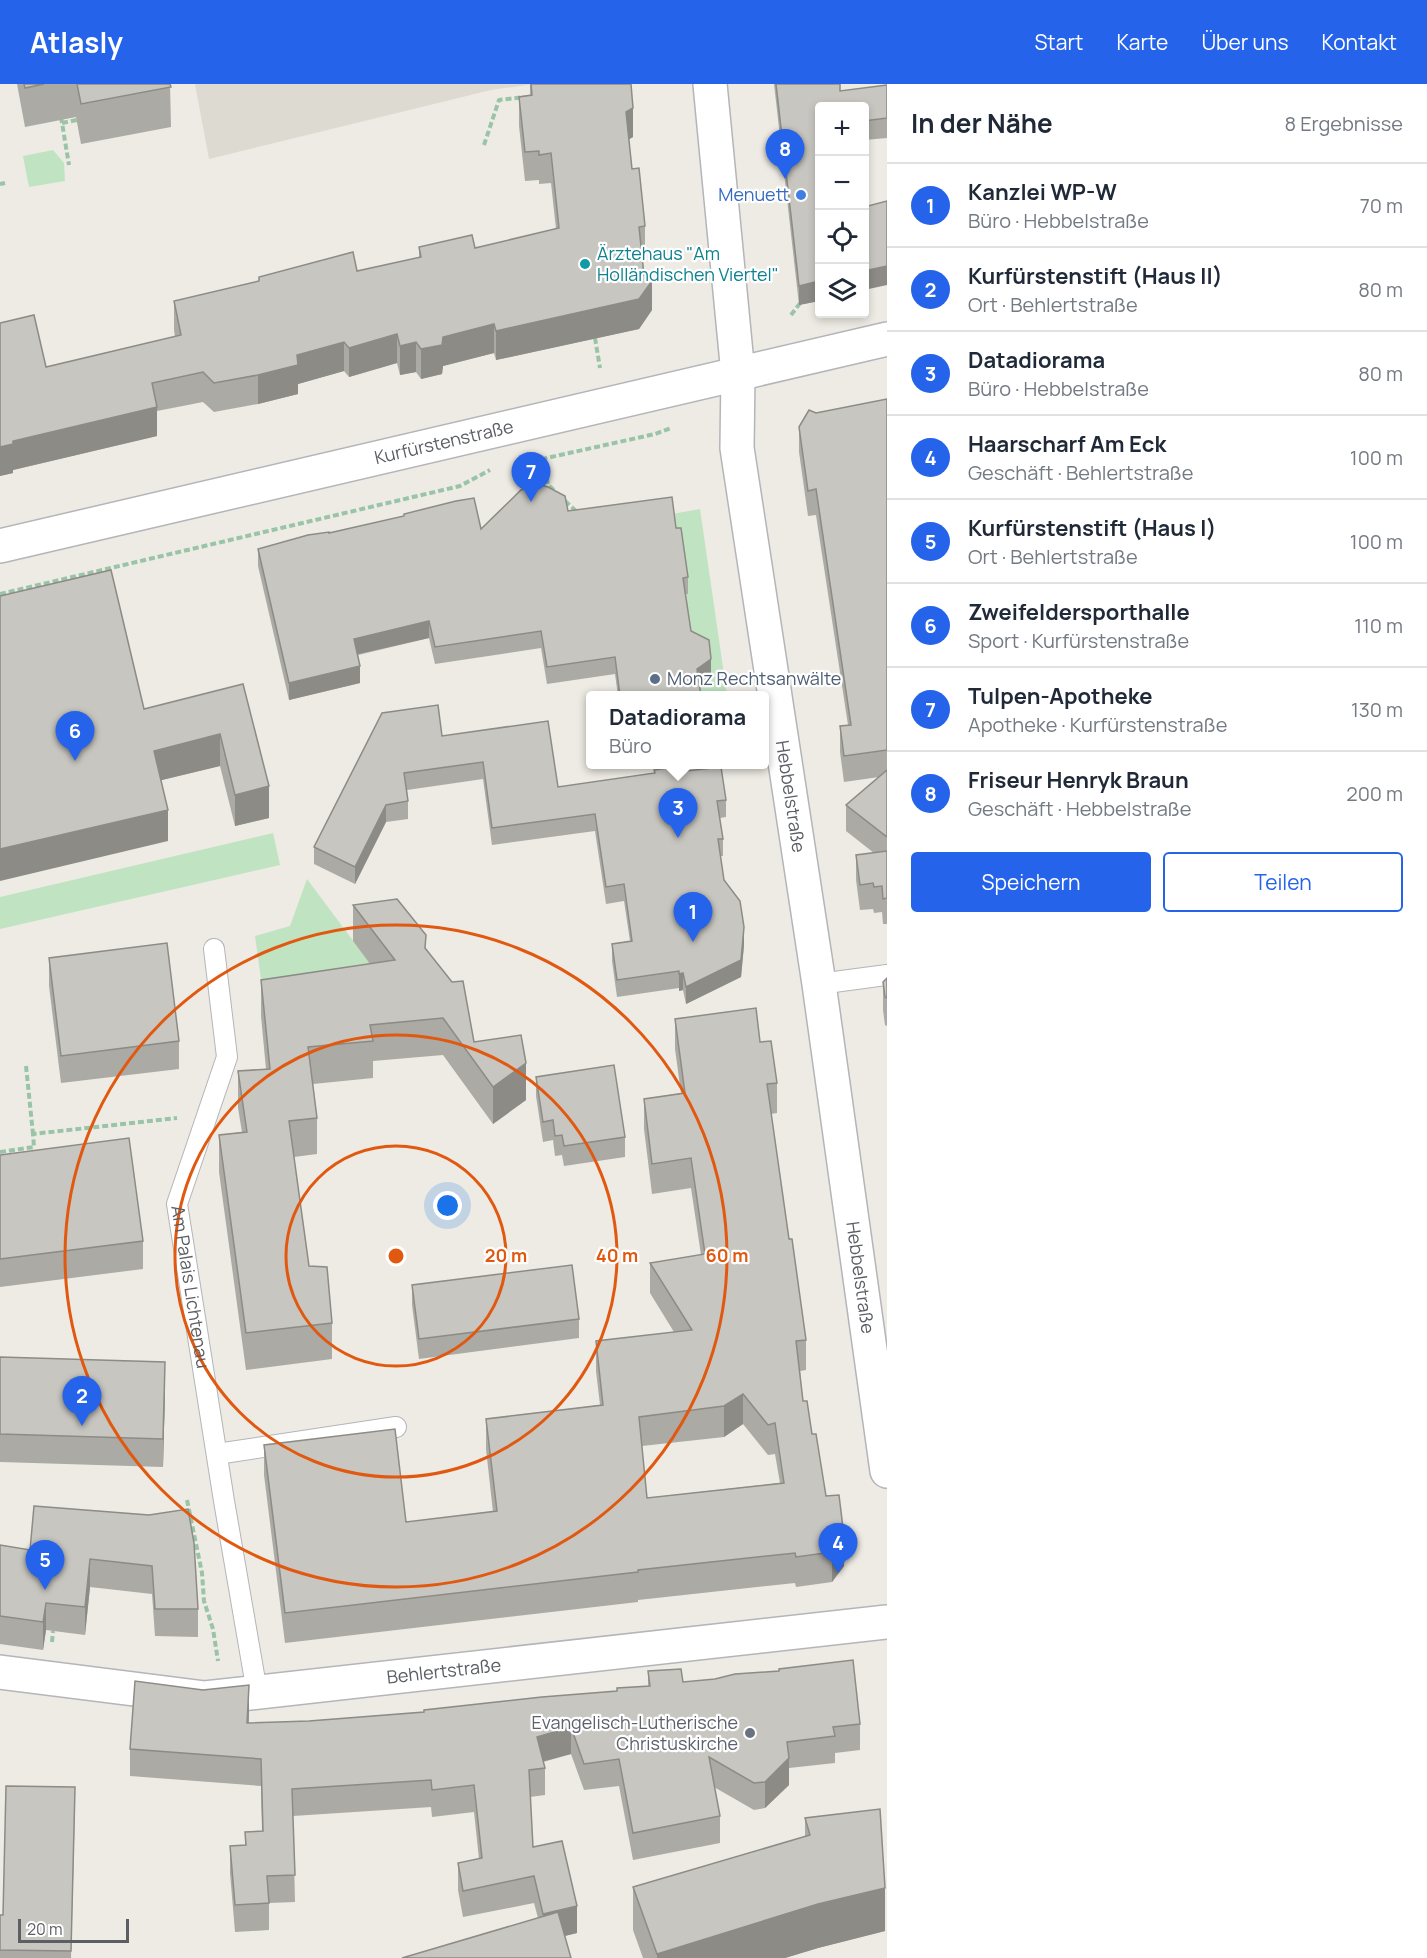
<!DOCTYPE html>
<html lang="de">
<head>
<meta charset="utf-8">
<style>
	:root { --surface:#fff; --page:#f2f2f3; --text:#1f2937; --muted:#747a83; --line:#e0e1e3; --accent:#2563eb }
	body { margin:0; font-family:Manrope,sans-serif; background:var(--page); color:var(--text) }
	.controls { position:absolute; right:18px; top:18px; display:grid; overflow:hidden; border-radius:6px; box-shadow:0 3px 9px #0003 }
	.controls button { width:54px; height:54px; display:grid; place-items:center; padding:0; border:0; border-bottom:2px solid var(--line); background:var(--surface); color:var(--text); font:30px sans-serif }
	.scale { position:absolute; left:18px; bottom:15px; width:111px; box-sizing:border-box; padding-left:6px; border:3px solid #5b5e63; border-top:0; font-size:16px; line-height:21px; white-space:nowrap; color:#5b5e63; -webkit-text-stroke:4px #fff; paint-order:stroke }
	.you { position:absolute; left:448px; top:1122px; width:21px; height:21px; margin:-15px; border:4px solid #fff; border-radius:50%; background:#1a73e8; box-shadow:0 0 0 9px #1a73e833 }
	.badge { display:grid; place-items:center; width:39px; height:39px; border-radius:50%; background:var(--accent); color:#fff; font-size:20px; font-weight:700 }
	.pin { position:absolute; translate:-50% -50px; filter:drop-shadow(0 2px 3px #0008) }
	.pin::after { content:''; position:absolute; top:32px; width:21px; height:18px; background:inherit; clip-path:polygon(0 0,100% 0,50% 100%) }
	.popup { position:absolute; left:586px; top:607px; width:183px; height:78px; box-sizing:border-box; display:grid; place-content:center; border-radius:6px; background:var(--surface); filter:drop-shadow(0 2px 4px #0005); font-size:20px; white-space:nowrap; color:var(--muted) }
	.popup b { font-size:22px; color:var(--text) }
	.popup::after { content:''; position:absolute; left:50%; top:100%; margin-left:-12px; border:12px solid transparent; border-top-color:var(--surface) }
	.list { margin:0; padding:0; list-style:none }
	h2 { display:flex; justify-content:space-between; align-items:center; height:78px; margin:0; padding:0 24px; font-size:26px }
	h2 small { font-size:20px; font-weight:400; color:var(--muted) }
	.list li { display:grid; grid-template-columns:39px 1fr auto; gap:18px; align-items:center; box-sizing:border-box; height:84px; padding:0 24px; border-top:2px solid var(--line) }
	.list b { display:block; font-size:22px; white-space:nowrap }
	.list p { margin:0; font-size:20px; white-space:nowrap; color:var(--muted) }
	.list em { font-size:20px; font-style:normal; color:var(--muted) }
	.actions { display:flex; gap:12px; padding:18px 24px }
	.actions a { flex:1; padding:14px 0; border:2px solid var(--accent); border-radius:6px; text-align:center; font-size:21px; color:var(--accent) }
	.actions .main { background:var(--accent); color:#fff }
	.icon { flex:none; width:33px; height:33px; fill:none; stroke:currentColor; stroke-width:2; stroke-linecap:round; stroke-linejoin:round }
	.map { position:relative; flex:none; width:887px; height:1874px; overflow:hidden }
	header { display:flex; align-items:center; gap:36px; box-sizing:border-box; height:84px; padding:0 30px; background:var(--accent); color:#fff }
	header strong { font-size:28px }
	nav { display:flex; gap:33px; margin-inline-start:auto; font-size:21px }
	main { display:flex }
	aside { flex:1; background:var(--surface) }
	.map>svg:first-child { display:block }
</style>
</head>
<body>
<header>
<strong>Atlasly</strong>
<nav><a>Start</a><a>Karte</a><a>Über uns</a><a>Kontakt</a></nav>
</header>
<main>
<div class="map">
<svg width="887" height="1874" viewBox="0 0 887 1874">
	<rect width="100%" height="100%" fill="#edebe3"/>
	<polygon fill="#dddad1" points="195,0 534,0 491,6 209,75"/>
	<g fill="#c0e4c2">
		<polygon points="53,66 64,79 65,97 29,103 23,72"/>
		<polygon points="700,425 727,611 698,611 683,511 688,509 681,462 672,430"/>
		<polygon points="273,749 280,781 0,845 0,813"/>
		<polygon points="307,795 395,913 265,924 255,852 290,842"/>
	</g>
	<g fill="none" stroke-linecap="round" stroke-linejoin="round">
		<g stroke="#b4b5ba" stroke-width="22">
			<g id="service">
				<path id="s1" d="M214 865 227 973 177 1120 224 1417 257 1608"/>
				<polyline points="819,900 887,891"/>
				<polyline points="217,1370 396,1343"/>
			</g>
		</g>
		<g stroke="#b4b5ba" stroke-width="36">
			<g id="minor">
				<path id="s2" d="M710 0 738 290 737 364 819 900 887 1387"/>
				<path id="s3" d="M0 1588 205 1614 887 1538"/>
			</g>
		</g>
		<g stroke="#b4b5ba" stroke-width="36">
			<g id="tertiary">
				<path id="s4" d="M0 462 887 255"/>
			</g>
		</g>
		<g stroke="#9ac4a8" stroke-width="4" stroke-dasharray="6 3" stroke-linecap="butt">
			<polyline points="61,33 69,81"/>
			<polyline points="62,39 77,36"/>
			<polyline points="484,61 499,16 524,13"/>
			<polyline points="0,100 5,99"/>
			<polyline points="791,231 801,218"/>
			<polyline points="595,254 600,284"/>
			<polyline points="544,376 548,401 555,407"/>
			<polyline points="515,381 655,350 671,344"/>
			<polyline points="565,417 577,428"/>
			<polyline points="0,510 460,402 490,386"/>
			<polyline points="26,982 33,1050"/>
			<polyline points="0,1068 34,1063 33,1050 177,1034"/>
			<polyline points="187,1416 202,1489 204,1517 213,1545 218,1577"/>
			<polyline points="52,1558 53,1547"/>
		</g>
		<use href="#service" stroke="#fff" stroke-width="20"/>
		<use href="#minor" stroke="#fff" stroke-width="33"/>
		<use href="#tertiary" stroke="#fff" stroke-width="33"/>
	</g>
	<g fill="#acaaa5" fill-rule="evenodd">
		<polygon points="17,0 170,0 171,43 81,60 76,33 25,43"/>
		<polygon points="530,0 631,0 633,53 629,55 632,85 645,142 645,171 642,172 644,191 652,226 639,245 496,276 494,269 443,282 442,290 421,295 416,288 400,291 397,279 349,293 344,287 298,300 298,310 258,320 214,328 203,318 157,327 157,352 13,386 13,389 0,392 46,283 175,253 174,246 174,217 357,187 419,174 419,163 475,164 556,145 551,99 539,100 539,96 525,97 519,42 519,13 530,12"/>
		<polygon points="774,0 840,0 840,7 887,1 887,54 864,56 864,22 819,22 819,217 799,221"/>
		<polygon points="887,315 887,840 883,840 882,828 874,829 873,825 860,826 856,796 856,771 874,769 846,747 846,721 879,693 844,698 840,668 840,642 848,641 816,431 808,432 799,368 799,343 816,329"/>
		<polygon points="568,427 676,444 688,493 688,510 685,510 691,547 711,592 699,600 701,612 618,612 615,590 547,600 541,564 435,580 429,554 358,571 360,599 289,616 258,482 258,465 329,449 481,445"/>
		<polygon points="243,600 269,734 235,742 220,682 161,696 168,757 144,625"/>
		<polygon points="442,652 558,703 654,689 654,686 686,687 726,716 726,733 720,734 723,755 723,772 720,772 724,796 744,861 741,893 686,920 683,906 679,907 679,904 617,913 612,877 612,860 630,857 624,817 606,820 595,747 492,761 483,695 407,706 408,717 408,735 386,738 355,800 314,780 314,763"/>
		<polygon points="353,821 426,865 474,958 526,1016 493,1040 443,971 373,977 373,994 313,1000 317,1034 317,1070 294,1073 309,1182 332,1239 332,1275 246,1286 219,1088 219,1051 242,1048 238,1024 238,987 266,985 261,932 261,896 370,880 353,857"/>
		<polygon points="49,874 179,957 179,985 61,999 49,902"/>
		<polygon points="887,894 887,942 885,941 883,926 883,898"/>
		<path d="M675 935 760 958 777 999V1029L771 1030 789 1155 806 1256V1286L800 1287 803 1317 812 1350 826 1412 844 1482 832 1498 796 1503 795 1499 638 1516V1518L285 1559 264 1391V1361L406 1438 493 1428 486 1365V1335L600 1321 596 1287V1257L674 1248 650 1209V1179L701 1171 691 1104 652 1110 644 1045V1015L681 1009 675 965ZM743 1340 768 1371 775 1370 780 1399 647 1414 642 1362 724 1353Z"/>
		<polygon points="536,993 625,1053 625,1073 564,1082 562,1071 555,1072 553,1056 543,1058 536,1012"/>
		<polygon points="0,1071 143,1157 143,1185 0,1203"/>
		<polygon points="412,1201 579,1235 579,1254 419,1275 412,1221"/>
		<polygon points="0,1273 165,1305 163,1383 0,1378"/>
		<polygon points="149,1431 198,1525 198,1553 155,1552 152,1510 90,1503 85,1551 46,1546 43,1566 0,1560 0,1461 30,1466"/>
		<polygon points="648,1587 683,1598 860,1640 860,1666 835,1669 835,1679 789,1684 789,1701 765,1724 754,1726 714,1703 720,1732 720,1759 633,1776 619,1702 584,1706 571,1670 543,1678 545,1684 545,1711 530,1713 533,1763 577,1849 565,1852 538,1834 534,1819 463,1833 458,1806 458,1779 479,1775 474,1728 432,1733 431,1723 293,1732 295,1818 269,1819 269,1846 235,1848 230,1789 230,1762 245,1761 245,1748 262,1747 261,1702 130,1692 130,1665 249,1628 249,1639 309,1637 424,1628 617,1607 648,1602"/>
		<polygon points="75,1723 71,1874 0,1874 0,1831 3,1831"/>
		<polygon points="805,1734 885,1847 818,1864 785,1874 643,1874 633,1846 633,1803 805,1753"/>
	</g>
	<g fill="#8c8b86">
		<polygon points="633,24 633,53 626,57 626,28"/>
		<polygon points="887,182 887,201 864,206 864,187"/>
		<polygon points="652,197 652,226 639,245 496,276 496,247"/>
		<polygon points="819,197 819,217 799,221 799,202"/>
		<polygon points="494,240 494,269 443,282 442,290 421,295 421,265 443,253"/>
		<polygon points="397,250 397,279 349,293 349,264"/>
		<polygon points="344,258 344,287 298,300 298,310 258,320 258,291 297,271"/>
		<polygon points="416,258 416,288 400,291 400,262"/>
		<polygon points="157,323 157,352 13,386 13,389 0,392 0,363 13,357"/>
		<polygon points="429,537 429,554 354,571 354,555"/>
		<polygon points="711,575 711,592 697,602 697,585"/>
		<polygon points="360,582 360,599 289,616 289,599"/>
		<polygon points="220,650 220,682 154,698 154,667"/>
		<polygon points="269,702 269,734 235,742 235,711"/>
		<polygon points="386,721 386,738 355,800 355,783"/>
		<polygon points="168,726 168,757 0,797 0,765"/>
		<polygon points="744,843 744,861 741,893 686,920 686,903"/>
		<polygon points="683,889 683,906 679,907 679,890"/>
		<polygon points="526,979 526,1016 493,1040 493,1003"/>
		<polygon points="165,1278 165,1305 163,1383 163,1355"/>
		<polygon points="743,1310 743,1340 724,1353 724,1322"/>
		<polygon points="844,1452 844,1482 832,1498 832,1468"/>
		<polygon points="90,1475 90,1503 85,1551 85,1523"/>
		<polygon points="46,1519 46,1546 43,1566 43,1538"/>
		<polygon points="249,1601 249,1628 247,1666 247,1639"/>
		<polygon points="571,1643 571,1670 537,1679 537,1653"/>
		<polygon points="789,1674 789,1701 765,1724 765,1698"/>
		<polygon points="885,1804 885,1847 818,1864 785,1874 657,1874 657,1870 818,1820"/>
		<polygon points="577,1822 577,1849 543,1857 543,1830"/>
	</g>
	<g fill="#c8c6c0" stroke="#8c8b86" stroke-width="1.5" fill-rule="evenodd">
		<polygon points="24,0 44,0 25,4"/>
		<polygon points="77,0 170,0 171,3 81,20"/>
		<polygon points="531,0 631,0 633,24 626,28 632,85 639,84 645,142 639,143 644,191 652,197 639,215 496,247 494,240 443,253 442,261 421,265 416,258 400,262 397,250 349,264 344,258 297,271 298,281 258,291 214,299 203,288 152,299 157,323 13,357 13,360 0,363 0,239 34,231 46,283 181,251 174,217 259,197 259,193 353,168 357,187 421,173 419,163 472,151 475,164 559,144 551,69 539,71 539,67 525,68 519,13 532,11"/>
		<polygon points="776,0 840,0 840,7 887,1 887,34 864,37 864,22 819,22 819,197 799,202"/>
		<polygon points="887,117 887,182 864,187 864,123"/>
		<polygon points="887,315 887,666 844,672 840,642 851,641 816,405 808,407 799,343 809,326 816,329"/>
		<polygon points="537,400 548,403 565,412 568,427 672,413 676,444 681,444 688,493 683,494 691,547 709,556 711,575 697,585 701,612 620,612 615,573 547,583 541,547 435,563 429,537 354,555 360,582 289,599 258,465 308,451 329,448 329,449 404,432 404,430 456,417 474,414 481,445 521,406"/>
		<polygon points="111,486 144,625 243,600 269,702 235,711 220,650 154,667 168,726 0,765 0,512"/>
		<polygon points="438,621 442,652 548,637 558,703 655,689 654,686 685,681 686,687 721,683 726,716 717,717 723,755 718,755 724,796 740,817 744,843 741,876 686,903 683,889 679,890 679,887 617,896 612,860 632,857 624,800 606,803 595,730 492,744 483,678 404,689 408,717 386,721 355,783 314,763 382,629"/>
		<polygon points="887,686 887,753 846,721"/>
		<polygon points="887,767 887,814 883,815 882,802 874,803 873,799 860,801 856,771"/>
		<polygon points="397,815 426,851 425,864 452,898 463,897 474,958 521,951 526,979 493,1003 443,934 370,941 373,957 308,963 317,1034 289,1037 309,1182 327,1183 332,1239 246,1249 219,1051 247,1048 238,987 270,985 261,896 395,876 353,821"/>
		<polygon points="167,859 179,957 61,972 49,874"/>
		<polygon points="887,894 887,914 885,913 883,898"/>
		<path d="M756 924 760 958 771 957 777 999 767 1000 789 1155H792L806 1256 796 1257 803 1317H807L812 1350H816L826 1412 839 1411 844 1452 832 1468 796 1473 795 1469 638 1486V1488L285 1529 264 1361 395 1345 406 1438 497 1427 486 1335 603 1321 596 1257 692 1246 650 1179 705 1170 691 1074 652 1080 644 1015 685 1009 675 935ZM743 1310 768 1341 775 1339 784 1399 647 1414 639 1333 724 1322Z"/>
		<polygon points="614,981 625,1053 564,1062 562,1051 555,1052 553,1036 543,1038 536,993"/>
		<polygon points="129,1054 143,1157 0,1175 0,1071"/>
		<polygon points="572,1181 579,1235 419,1255 412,1201"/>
		<polygon points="0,1273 165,1278 163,1355 0,1350"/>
		<polygon points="34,1422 149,1431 188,1425 194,1459 198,1525 155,1525 152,1482 90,1475 85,1523 46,1519 43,1538 0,1532 0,1461 30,1466"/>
		<polygon points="853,1576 860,1640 833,1643 835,1652 787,1658 789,1674 765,1698 754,1699 709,1673 720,1732 633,1749 619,1675 584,1680 571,1643 537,1653 545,1684 529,1686 533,1763 562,1757 577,1822 543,1830 534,1792 463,1807 458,1779 482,1774 474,1701 432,1706 431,1696 292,1705 295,1791 267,1792 269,1819 235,1821 230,1762 246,1761 245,1748 263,1747 261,1675 130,1665 135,1597 203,1606 249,1601 247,1639 309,1637 424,1628 424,1626 542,1613 617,1607 617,1604 650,1602 648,1587 681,1585 683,1598 715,1595 735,1590 779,1587 779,1585"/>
		<polygon points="6,1702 75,1703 71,1867 0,1866 0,1831 3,1831"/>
		<polygon points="880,1725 885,1804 818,1820 657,1870 633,1803 810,1751 805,1734"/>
		<polygon points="558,1828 571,1874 402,1874"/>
	</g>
	<g fill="none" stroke="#e15910" stroke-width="3">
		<circle cx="396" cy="1172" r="110"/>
		<circle cx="396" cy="1172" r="221"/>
		<circle cx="396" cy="1172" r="331"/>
	</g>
	<circle fill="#3f7fe0" stroke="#fff" stroke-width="2" cx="801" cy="111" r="6"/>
	<circle fill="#0f9aa8" stroke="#fff" stroke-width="2" cx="585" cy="180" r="6"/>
	<circle fill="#5c6f8a" stroke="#fff" stroke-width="2" cx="655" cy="595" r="6"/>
	<circle fill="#6b7280" stroke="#fff" stroke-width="2" cx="750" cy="1649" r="6"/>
	<g text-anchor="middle" stroke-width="4.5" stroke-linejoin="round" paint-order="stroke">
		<g font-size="18" fill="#366cbe" stroke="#fff" text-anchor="end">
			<text x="789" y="117">Menuett</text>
		</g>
		<g font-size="18" fill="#0d838f" stroke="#fff" text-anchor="start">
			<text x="597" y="176">Ärztehaus "Am<tspan x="597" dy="21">Holländischen Viertel"</tspan></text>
		</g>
		<g font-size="18" fill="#5b5e63" stroke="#fff">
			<text dy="6" stroke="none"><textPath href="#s4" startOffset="456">Kurfürstenstraße</textPath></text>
			<text dy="6" stroke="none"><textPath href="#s2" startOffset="718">Hebbelstraße</textPath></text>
			<text dy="6" stroke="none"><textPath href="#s2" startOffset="1204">Hebbelstraße</textPath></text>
			<text dy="6" stroke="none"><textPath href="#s1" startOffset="348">Am Palais Lichtenau</textPath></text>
			<text dy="6" stroke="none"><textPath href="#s3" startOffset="447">Behlertstraße</textPath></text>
		</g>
		<g font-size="18" fill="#4e5e75" stroke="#fff" text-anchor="start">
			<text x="667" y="601">Monz Rechtsanwälte</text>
		</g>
		<g font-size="18" fill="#5b616d" stroke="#fff" text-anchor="end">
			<text x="738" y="1645">Evangelisch-Lutherische<tspan x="738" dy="21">Christuskirche</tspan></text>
		</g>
	</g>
	<circle cx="396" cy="1172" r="9" fill="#e15910" stroke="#fff" stroke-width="3"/>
	<g font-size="18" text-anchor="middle" font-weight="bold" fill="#e15910" stroke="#fff" stroke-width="4.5" stroke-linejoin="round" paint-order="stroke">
		<text x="506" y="1178">20 m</text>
		<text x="617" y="1178">40 m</text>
		<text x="727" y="1178">60 m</text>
	</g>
</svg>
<div class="controls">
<button>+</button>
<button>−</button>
<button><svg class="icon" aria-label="locate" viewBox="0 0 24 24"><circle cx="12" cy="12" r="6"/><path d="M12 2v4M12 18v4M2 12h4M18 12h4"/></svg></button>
<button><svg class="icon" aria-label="layers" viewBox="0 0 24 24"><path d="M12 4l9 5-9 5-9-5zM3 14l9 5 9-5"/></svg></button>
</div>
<div class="scale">20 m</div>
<div class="you"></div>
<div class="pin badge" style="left:693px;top:858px">1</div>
<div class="pin badge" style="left:82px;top:1342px">2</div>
<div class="pin badge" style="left:678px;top:754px">3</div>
<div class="popup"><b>Datadiorama</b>Büro</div>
<div class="pin badge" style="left:838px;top:1489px">4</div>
<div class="pin badge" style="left:45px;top:1506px">5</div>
<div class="pin badge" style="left:75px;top:677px">6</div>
<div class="pin badge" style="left:531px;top:418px">7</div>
<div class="pin badge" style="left:785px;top:95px">8</div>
</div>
<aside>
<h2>In der Nähe<small>8 Ergebnisse</small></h2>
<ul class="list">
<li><span class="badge">1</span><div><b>Kanzlei WP-W</b><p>Büro · Hebbelstraße</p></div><em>70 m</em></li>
<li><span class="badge">2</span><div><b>Kurfürstenstift (Haus II)</b><p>Ort · Behlertstraße</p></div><em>80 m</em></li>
<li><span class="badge">3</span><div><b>Datadiorama</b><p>Büro · Hebbelstraße</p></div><em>80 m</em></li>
<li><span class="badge">4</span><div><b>Haarscharf Am Eck</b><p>Geschäft · Behlertstraße</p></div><em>100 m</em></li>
<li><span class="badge">5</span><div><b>Kurfürstenstift (Haus I)</b><p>Ort · Behlertstraße</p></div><em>100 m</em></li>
<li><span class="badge">6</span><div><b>Zweifeldersporthalle</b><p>Sport · Kurfürstenstraße</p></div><em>110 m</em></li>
<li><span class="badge">7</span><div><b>Tulpen-Apotheke</b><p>Apotheke · Kurfürstenstraße</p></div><em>130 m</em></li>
<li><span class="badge">8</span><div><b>Friseur Henryk Braun</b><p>Geschäft · Hebbelstraße</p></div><em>200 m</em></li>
</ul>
<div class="actions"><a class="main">Speichern</a><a>Teilen</a></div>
</aside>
</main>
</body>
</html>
